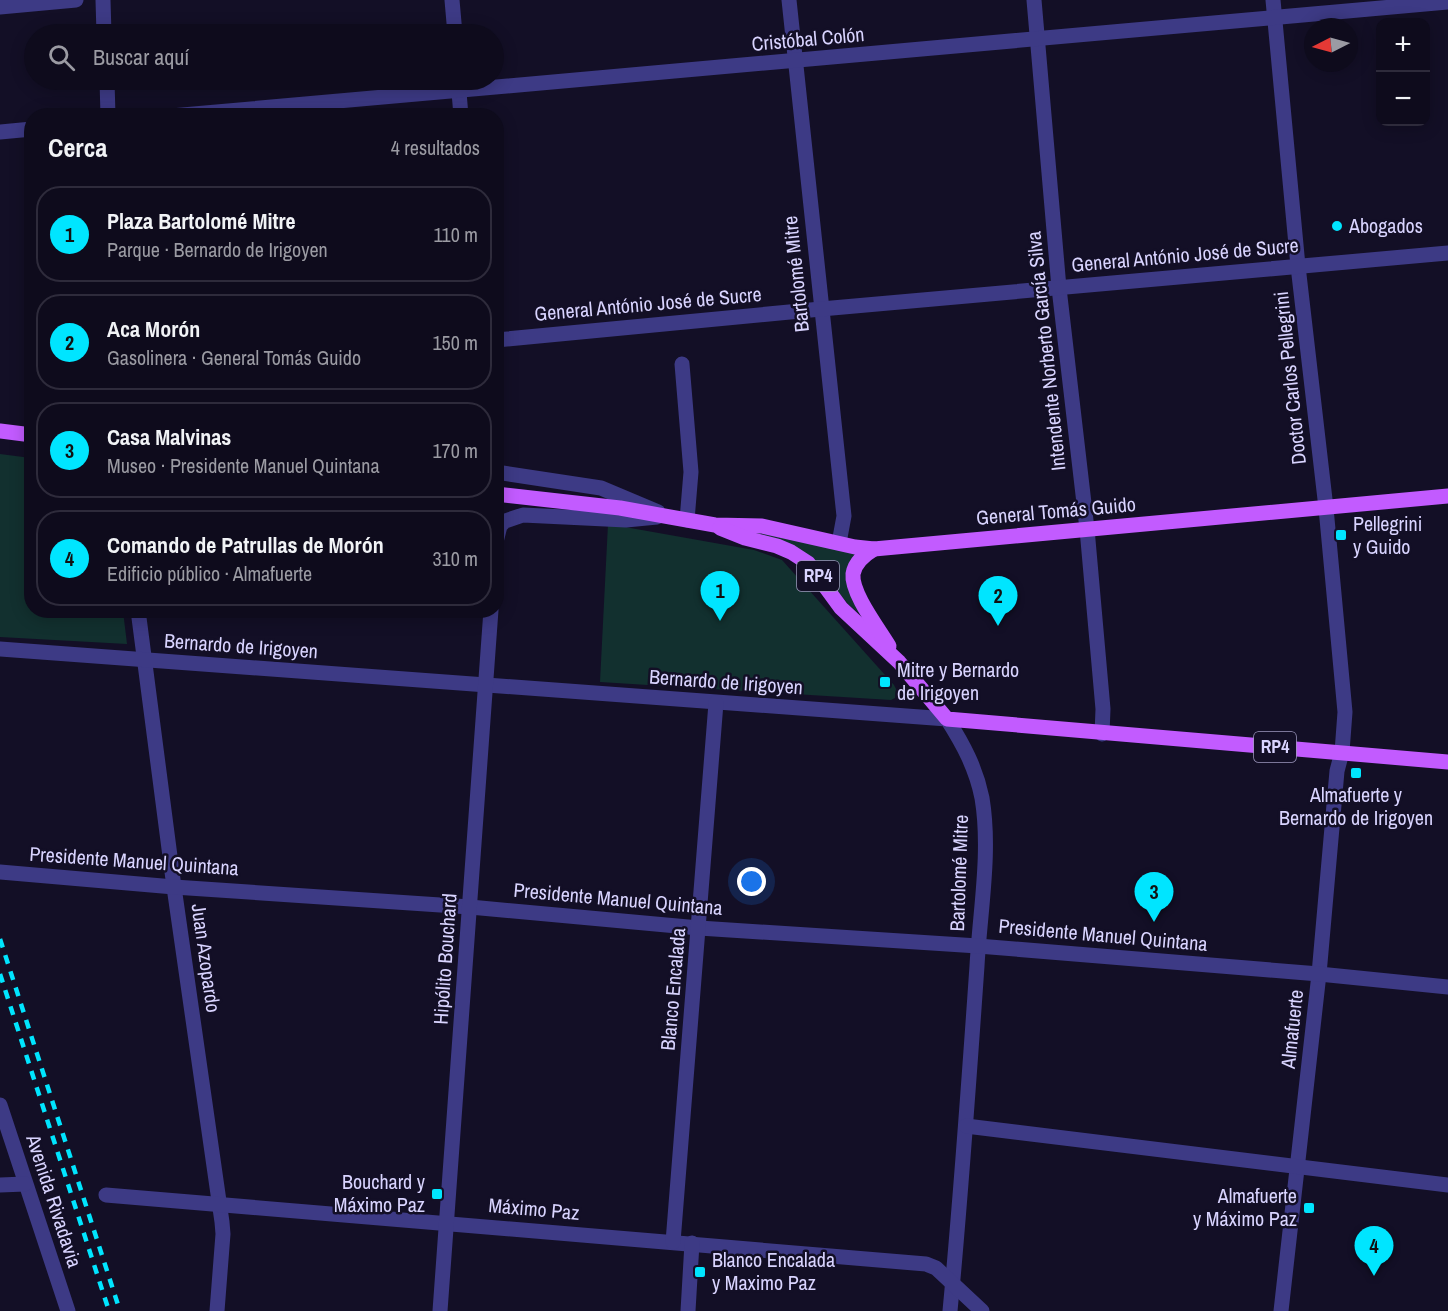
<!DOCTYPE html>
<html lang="es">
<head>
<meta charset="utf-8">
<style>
	:root { --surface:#0e0b1c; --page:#171425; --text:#f1f3f6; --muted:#9b9ba3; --line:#2e2b3b; --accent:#00e5ff }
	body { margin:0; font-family:"Archivo Narrow",sans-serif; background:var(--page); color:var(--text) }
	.controls { position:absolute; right:18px; top:18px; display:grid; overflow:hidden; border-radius:12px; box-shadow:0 3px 15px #0003 }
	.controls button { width:54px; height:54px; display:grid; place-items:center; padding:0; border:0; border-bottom:2px solid var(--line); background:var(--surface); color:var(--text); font:30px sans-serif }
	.compass { position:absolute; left:1304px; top:18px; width:54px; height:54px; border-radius:50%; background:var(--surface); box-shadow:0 3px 15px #0003; rotate:264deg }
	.you { position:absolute; left:752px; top:882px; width:21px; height:21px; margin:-15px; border:4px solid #fff; border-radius:50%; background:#1a73e8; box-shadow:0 0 0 9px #1a73e833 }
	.badge { display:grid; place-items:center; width:39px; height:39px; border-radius:50%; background:var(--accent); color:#111; font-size:20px; font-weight:700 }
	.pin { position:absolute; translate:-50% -50px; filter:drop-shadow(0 2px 3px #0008) }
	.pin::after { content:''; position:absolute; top:32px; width:21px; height:18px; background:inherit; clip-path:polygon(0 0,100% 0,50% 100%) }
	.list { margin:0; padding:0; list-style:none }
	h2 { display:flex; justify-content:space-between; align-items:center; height:78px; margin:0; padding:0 24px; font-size:26px }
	h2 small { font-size:20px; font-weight:400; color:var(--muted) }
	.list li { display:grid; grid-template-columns:39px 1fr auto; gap:18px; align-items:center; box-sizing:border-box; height:96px; margin:0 12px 12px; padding:0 12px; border:2px solid var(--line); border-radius:24px }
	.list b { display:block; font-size:22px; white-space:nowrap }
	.list p { margin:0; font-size:20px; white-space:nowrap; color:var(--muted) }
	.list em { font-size:20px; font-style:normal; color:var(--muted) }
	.icon { flex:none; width:33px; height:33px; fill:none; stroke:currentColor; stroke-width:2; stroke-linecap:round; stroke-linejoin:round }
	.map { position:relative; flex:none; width:1448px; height:1311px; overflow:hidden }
	.search { position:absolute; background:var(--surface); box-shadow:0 3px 15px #0003; left:24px; top:24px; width:480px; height:66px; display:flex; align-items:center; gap:15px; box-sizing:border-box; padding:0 21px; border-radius:33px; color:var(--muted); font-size:22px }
	.panel { position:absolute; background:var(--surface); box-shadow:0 3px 15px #0003; left:24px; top:108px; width:480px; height:510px; border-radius:24px }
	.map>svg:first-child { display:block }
</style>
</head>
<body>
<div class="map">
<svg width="1448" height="1311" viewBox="0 0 1448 1311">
	<rect width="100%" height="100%" fill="#130f26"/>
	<g fill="#12302f">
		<polygon points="0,454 31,458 32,610 123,611 127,644 0,637"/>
		<polygon points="608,524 754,550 782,560 894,685 896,689 895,698 891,700 600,682"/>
		<polygon points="750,531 858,553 852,563 868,621 849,605 812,560 777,539"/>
	</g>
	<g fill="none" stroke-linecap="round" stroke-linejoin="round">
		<g stroke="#3d3a85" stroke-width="15">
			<polyline points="103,0 104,34"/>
			<polyline points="452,0 455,34"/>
			<polyline points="789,0 844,516 839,543"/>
			<polyline points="1034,0 1059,288 1087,529 1103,709 1102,734"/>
			<polyline points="1273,0 1298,266 1326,508 1345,712 1342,752 1337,771 1319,974 1281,1311"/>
			<polyline points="0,7 76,0"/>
			<polyline points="107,80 108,116"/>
			<polyline points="458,80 461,116"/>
			<polyline points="171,116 1448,2"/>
			<polyline points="0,132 32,129"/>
			<polyline points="496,340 821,309 1448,253"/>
			<polyline points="682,364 691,472 687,520"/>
			<polyline points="496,472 601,488 658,512"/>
			<polyline points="496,542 500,526 505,521 523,515 626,520 657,517"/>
			<polyline points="138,610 174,887 222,1222 223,1234 217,1311"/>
			<path d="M0 649 947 719C963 744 976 768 982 798 991 852 980 910 977 966 969 1081 961 1196 950 1311"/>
			<polyline points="0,872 174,887 470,907 699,928 978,946 1319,974 1448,987"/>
			<polyline points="0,1105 68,1311"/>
			<polyline points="966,1126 1448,1185"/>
			<polyline points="0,1185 25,1184"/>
			<polyline points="106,1195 926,1264 936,1268 982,1311"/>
			<polyline points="673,1242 716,703"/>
			<polyline points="440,1311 491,610"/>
			<polyline points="688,1311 692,1243"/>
		</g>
		<g stroke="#c25bff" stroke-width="15">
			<polyline points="0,431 32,435"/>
			<polyline points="496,494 620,508 715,525 762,526 855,547 874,549 1448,496"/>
			<polyline points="720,528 745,538 777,546 791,552 808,563 841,608 899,662 947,719 1448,762"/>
			<path d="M874 549C864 555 855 562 853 574 851 593 879 629 889 646"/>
		</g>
		<g stroke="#00e5ff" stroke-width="4.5" stroke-dasharray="9 8" stroke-linecap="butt">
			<polyline points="0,939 120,1311"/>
			<polyline points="0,974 109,1311"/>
		</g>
	</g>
	<g fill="#00e5ff" stroke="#130f26" stroke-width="2">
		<circle cx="1337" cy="226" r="6"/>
		<rect x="1335" y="529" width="12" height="12" rx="3"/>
		<rect x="879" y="676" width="12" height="12" rx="3"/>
		<rect x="1350" y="767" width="12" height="12" rx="3"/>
		<rect x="431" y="1188" width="12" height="12" rx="3"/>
		<rect x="1303" y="1202" width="12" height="12" rx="3"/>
		<rect x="694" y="1266" width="12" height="12" rx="3"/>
	</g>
	<g text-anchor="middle" stroke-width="5" stroke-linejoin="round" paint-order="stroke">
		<g fill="#130f26" stroke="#9e99be" stroke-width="1.5">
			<rect x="797" y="561" width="42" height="30" rx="4.5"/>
			<rect x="1254" y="732" width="42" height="30" rx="4.5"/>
		</g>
		<g font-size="18" font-weight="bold" fill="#d9d4ff">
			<text x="818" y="582">RP4</text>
			<text x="1275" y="753">RP4</text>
		</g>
		<g font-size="20" fill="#d9d4ff" stroke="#130f26">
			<text transform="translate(808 39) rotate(-5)" y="7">Cristóbal Colón</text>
			<text transform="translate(1185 255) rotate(-5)" y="7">General António José de Sucre</text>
			<text transform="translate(796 274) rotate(-96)" y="7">Bartolomé Mitre</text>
			<text transform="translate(648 304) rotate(-5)" y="7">General António José de Sucre</text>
			<text transform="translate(1046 351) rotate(-96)" y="7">Intendente Norberto García Silva</text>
			<text transform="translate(1290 378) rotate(-96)" y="7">Doctor Carlos Pellegrini</text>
			<text transform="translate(1056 511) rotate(-5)" y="7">General Tomás Guido</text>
			<text transform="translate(241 646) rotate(4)" y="7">Bernardo de Irigoyen</text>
			<text transform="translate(726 682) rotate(4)" y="7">Bernardo de Irigoyen</text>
			<text transform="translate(134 861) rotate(4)" y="7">Presidente Manuel Quintana</text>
			<text transform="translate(959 873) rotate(-88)" y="7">Bartolomé Mitre</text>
			<text transform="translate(618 899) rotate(5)" y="7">Presidente Manuel Quintana</text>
			<text transform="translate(1103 935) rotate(5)" y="7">Presidente Manuel Quintana</text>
			<text transform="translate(206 958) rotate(82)" y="7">Juan Azopardo</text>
			<text transform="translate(445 959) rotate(-86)" y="7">Hipólito Bouchard</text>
			<text transform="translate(673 989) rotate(-85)" y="7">Blanco Encalada</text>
			<text transform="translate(1292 1029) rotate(-84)" y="7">Almafuerte</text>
			<text transform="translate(54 1201) rotate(72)" y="7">Avenida Rivadavia</text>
			<text transform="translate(534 1209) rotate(5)" y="7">Máximo Paz</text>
		</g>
		<g font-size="20" fill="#d9d4ff" stroke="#130f26" text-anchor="start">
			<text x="1349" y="233">Abogados</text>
			<text x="1353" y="531">Pellegrini<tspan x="1353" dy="23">y Guido</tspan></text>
			<text x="897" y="677">Mitre y Bernardo<tspan x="897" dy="23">de Irigoyen</tspan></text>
			<text x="1356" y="802" text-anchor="middle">Almafuerte y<tspan x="1356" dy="23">Bernardo de Irigoyen</tspan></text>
			<text x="425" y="1189" text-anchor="end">Bouchard y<tspan x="425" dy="23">Máximo Paz</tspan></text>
			<text x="1297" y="1203" text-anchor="end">Almafuerte<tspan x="1297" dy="23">y Máximo Paz</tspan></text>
			<text x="712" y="1267">Blanco Encalada<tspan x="712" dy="23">y Maximo Paz</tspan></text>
		</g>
	</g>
</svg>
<div class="controls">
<button>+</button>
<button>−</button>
</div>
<svg class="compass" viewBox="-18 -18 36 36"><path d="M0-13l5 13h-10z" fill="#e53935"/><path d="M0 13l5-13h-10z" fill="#9b9ba3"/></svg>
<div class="you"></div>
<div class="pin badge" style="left:720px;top:621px">1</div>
<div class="pin badge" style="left:998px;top:626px">2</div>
<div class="pin badge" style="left:1154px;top:922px">3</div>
<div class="pin badge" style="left:1374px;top:1276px">4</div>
<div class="search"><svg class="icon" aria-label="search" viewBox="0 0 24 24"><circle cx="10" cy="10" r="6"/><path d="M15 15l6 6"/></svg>Buscar aquí</div>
<section class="panel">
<h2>Cerca<small>4 resultados</small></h2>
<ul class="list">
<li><span class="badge">1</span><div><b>Plaza Bartolomé Mitre</b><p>Parque · Bernardo de Irigoyen</p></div><em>110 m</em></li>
<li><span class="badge">2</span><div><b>Aca Morón</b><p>Gasolinera · General Tomás Guido</p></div><em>150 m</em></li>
<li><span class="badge">3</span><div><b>Casa Malvinas</b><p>Museo · Presidente Manuel Quintana</p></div><em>170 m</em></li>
<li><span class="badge">4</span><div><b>Comando de Patrullas de Morón</b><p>Edificio público · Almafuerte</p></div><em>310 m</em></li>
</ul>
</section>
</div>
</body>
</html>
